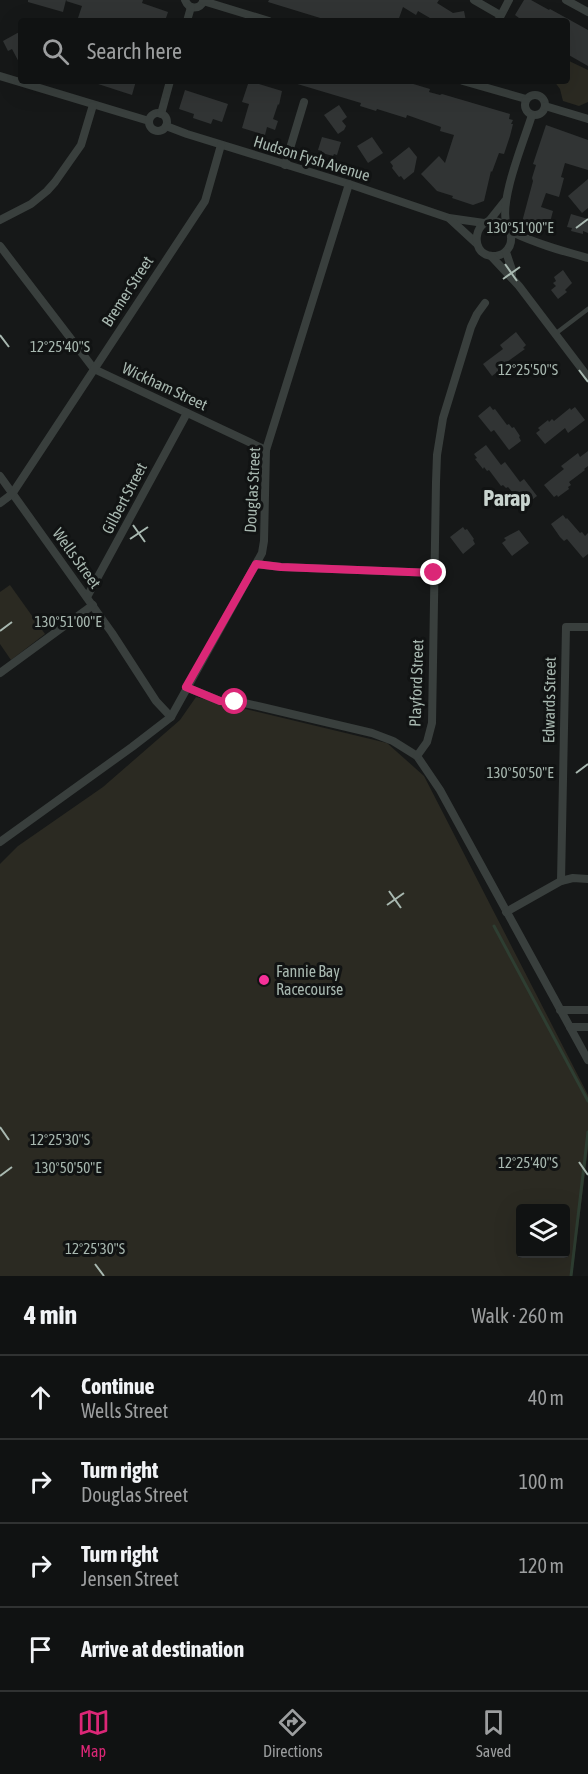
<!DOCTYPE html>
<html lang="en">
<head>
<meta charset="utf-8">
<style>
	:root { --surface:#101212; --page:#191b1b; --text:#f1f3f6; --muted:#9c9e9f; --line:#303232; --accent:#db2777 }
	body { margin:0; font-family:"Asap Condensed",sans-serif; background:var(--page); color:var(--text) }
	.controls { position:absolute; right:18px; bottom:18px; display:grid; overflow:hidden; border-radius:6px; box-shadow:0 6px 24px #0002 }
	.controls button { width:54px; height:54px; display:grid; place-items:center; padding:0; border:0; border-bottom:2px solid var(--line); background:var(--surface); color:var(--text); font:30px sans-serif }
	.stop { position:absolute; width:18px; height:18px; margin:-14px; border:4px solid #db2777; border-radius:50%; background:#fff }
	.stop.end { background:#db2777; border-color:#fff; box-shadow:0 2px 6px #0008 }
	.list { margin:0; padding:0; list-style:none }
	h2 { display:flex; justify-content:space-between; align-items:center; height:78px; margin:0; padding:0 24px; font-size:26px }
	h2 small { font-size:20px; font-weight:400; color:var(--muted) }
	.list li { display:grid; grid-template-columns:39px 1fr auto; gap:18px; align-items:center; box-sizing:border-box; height:84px; padding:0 24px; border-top:2px solid var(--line) }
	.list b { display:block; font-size:22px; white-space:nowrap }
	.list p { margin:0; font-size:20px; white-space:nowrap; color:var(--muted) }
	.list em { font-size:20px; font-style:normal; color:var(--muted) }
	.icon { flex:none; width:33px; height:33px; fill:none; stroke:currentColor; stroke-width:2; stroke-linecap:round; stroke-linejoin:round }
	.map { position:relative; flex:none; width:588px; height:1276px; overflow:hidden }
	.search { position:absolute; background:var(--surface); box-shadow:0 6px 24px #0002; left:18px; right:18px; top:18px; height:66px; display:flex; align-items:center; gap:15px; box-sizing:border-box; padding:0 21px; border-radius:6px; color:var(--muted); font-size:22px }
	.sheet { height:414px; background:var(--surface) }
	nav { display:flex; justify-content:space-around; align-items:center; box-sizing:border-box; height:84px; border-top:2px solid var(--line); background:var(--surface); font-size:16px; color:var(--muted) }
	nav a { display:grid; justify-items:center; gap:3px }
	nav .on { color:var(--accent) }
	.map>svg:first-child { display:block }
</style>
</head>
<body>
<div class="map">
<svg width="588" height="1276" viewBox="0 0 588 1276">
	<rect width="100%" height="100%" fill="#161818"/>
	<g fill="#2b2a22" fill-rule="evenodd">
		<polygon points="567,60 588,70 588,102 579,106 563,101 560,89 554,81 567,81"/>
		<polygon points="10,585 45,634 11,660 0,644 0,592"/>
		<path d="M196 697 387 743 424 776 588 1095V1149L572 1276H0V864L18 846 103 787 180 720ZM520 1208H566V1254H520Z"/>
	</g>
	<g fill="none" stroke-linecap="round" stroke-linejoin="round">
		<g stroke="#2e3e32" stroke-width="3">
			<polyline points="494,926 588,1101"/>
			<polyline points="571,1276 588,1132"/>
		</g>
	</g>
	<g fill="#313434">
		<polygon points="28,0 66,0 63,12 28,2"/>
		<polygon points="67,0 143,0 142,3 168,12 165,21 86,21 78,18 82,6 66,1"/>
		<polygon points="269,0 439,0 437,3 453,13 464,11 466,21 435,21 418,11 416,15 403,7 398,21 330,21 268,2"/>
		<polygon points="524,0 531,0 549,10 550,9 588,30 588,66 567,54 567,21 518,21 519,18 515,15"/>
		<polygon points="21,31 21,66 12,49 8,51 3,41"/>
		<polygon points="95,81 136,81 132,95 95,83"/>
		<polygon points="249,81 282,91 279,105 278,104 273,119 278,121 275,130 267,127 265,135 242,128 249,104 242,102"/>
		<polygon points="294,81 411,81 410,83 430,89 429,92 440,95 442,94 510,114 509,119 513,120 511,124 513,124 510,136 504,154 499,153 492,172 491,171 484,201 473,205 452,198 453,196 437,191 421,174 439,156 445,163 454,135 440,131 441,127 407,115 406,118 377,109 376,111 360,106 361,103 294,83"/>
		<polygon points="185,90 228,104 222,122 213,119 211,124 193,118 194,114 179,109"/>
		<polygon points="339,105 347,117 342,121 346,126 344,130 338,134 324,115"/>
		<polygon points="546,125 588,140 588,170 565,163 561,177 564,178 559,197 546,193 541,207 553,211 548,230 522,222 533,181 532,178 536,165 533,164"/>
		<polygon points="322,137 341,142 337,155 334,154 333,156 322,153 322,151 318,150"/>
		<polygon points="372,137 383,153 368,163 357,146"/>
		<polygon points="409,147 417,157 414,172 404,180 401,176 399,177 392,168 393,166 390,162"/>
		<polygon points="588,179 588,208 582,213 568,196"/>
		<polygon points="571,214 588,219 588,233 583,231 583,234 571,231 572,228 567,227"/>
		<polygon points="563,270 572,283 565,290 567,292 558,299 551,290 556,286 553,283 556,281 554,277"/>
		<polygon points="516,332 526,345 523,348 525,349 507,362 509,364 505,366 507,368 497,375 496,373 492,376 483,364 503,349 500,345"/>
		<polygon points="490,406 493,410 495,409 507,425 509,424 512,428 514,427 520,436 519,437 521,441 509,450 494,430 491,432 478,416"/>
		<polygon points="575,407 585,420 568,433 565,428 545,444 536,433 540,430 538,428 548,420 549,422 552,419 554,421 570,408 571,410"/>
		<polygon points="486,445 501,465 505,462 520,482 524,479 537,496 524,506 508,487 506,488 503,485 501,486 489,470 487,471 484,467 483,469 475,459 477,458 474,454"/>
		<polygon points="588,451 588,466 584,469 585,470 569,482 571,485 568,487 569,489 558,497 557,495 554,497 544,485 564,469 561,466 578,453 580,457"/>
		<polygon points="563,515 566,519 567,518 580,533 582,532 585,536 588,533 588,554 583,558 567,539 564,541 560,537 551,524"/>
		<polygon points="463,527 465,530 467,529 474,539 473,540 475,544 463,554 450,537"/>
		<polygon points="519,530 529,543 512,556 502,543 506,540 504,538"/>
	</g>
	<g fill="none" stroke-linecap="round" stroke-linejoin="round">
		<polyline stroke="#393f3d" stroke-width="4.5" points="555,334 588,309"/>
		<g stroke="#393f3d" stroke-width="8">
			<path d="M185 0C189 10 200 10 204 0"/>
			<polyline points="474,0 500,15"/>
			<polyline points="566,0 588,12"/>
			<polyline points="203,1 269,21"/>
			<polyline points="187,21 191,7"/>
			<polyline points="498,21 509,0"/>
			<polyline points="0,76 149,121"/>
			<polyline points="463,81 526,99"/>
			<circle cx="535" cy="105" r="10"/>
			<polyline points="545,106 588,119"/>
			<circle cx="158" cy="122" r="9"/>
			<polyline points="161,114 170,81"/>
			<polyline points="166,126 187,134 349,184 449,218 484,223"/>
			<polyline points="285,165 304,102"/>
			<polyline points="450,219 476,243"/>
			<polyline points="0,220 31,204 47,191 55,182 81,145 93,105"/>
			<polyline points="489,221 505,201"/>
			<path d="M507 226C498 202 524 141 532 115"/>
			<path d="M510 231C512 238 512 246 505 252 502 255 497 256 492 256 467 254 475 213 499 222 506 224 508 230 514 233 537 244 563 251 588 258"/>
			<polyline points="0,246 94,369 266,450"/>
			<polyline points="506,252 512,270 512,278"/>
			<polyline points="491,256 519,286 588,377"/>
			<polyline points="0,476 112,633 156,701 171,717"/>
			<polyline points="0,503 12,494 205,201 221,145"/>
			<polyline points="256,564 281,567 434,573"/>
			<polyline points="87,597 187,413"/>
			<polyline points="0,673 93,605"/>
			<polyline points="186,687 220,701 244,703 262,707 372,733 393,741 417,756 440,790 588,1060"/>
			<polyline points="417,756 427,742 432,723 436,482 437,455 443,418 471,327 477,314 485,303"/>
			<polyline points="0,842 132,747 171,717 262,553 264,541 266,450 349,184"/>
			<polyline points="561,881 566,627 588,627"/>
			<polyline points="506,912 561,881 573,878 588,879"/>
			<polyline points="560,1010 588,1010"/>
			<polyline points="570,1027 588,1027"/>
		</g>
	</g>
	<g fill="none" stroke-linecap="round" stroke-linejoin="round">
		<polyline stroke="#db2777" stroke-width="8" points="235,702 220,701 186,687 256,564 281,567 434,573"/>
	</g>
	<path fill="none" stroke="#a8b8b0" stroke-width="2" d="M576 228 588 219M505 264 517 281M503 279 520 267M0 335 9 347M579 370 588 382M133 525 145 542M130 539 148 527M0 631 12 622M576 773 588 764M389 891 401 908M387 905 404 893M0 1127 9 1140M579 1162 588 1175M0 1176 12 1167M95 1264 104 1276"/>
	<circle fill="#f63199" stroke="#111313" stroke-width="2" cx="264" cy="980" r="6"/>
	<g text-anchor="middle" stroke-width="6" stroke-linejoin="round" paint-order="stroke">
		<g font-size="16" fill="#a8b8b0" stroke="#111313">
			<text transform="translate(312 158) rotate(17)" y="6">Hudson Fysh Avenue</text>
			<text transform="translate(127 291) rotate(-57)" y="6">Bremer Street</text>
			<text transform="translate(165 386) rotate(25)" y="6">Wickham Street</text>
			<text transform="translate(252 490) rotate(-87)" y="6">Douglas Street</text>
			<text transform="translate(124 498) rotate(-62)" y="6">Gilbert Street</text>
			<text transform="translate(77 558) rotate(54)" y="6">Wells Street</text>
			<text transform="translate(416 683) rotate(-88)" y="6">Playford Street</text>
			<text transform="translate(549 700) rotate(-89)" y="6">Edwards Street</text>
		</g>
		<g font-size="16" fill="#a8b8b0" stroke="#111313" text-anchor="start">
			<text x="276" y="977">Fannie Bay<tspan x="276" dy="18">Racecourse</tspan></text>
		</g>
		<g font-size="22" font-weight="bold" fill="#c9d4cf" stroke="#111313">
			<text x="507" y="506">Parap</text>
		</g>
	</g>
	<g font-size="15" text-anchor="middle" fill="#a8b8b0" stroke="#111313" stroke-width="6" stroke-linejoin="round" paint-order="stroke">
		<text x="520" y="233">130°51'00"E</text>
		<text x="60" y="352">12°25'40"S</text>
		<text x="528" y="375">12°25'50"S</text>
		<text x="68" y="627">130°51'00"E</text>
		<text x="520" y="778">130°50'50"E</text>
		<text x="60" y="1145">12°25'30"S</text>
		<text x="528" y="1168">12°25'40"S</text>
		<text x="68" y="1173">130°50'50"E</text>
		<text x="95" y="1254">12°25'30"S</text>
	</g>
</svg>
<div class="controls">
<button><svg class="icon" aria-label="layers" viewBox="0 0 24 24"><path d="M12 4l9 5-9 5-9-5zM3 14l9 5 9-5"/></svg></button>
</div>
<div class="stop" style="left:235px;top:702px"></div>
<div class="stop end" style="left:434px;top:573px"></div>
<div class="search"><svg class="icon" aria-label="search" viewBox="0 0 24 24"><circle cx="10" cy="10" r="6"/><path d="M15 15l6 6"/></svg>Search here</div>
</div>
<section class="sheet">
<h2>4 min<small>Walk · 260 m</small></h2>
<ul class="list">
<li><svg class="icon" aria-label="ahead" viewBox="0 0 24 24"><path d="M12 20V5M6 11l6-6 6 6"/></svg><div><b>Continue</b><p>Wells Street</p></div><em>40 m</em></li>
<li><svg class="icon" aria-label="right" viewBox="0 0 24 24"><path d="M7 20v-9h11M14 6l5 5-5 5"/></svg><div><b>Turn right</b><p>Douglas Street</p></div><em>100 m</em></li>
<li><svg class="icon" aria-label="right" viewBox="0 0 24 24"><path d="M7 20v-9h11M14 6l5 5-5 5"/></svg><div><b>Turn right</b><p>Jensen Street</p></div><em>120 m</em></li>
<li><svg class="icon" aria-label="arrive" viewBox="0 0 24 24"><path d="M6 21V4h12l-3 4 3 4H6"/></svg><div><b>Arrive at destination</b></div></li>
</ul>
</section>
<nav>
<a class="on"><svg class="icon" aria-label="map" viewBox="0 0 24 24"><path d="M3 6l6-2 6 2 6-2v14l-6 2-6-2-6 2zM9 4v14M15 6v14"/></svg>Map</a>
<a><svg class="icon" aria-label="directions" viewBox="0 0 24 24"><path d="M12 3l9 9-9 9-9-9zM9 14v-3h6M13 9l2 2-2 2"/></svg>Directions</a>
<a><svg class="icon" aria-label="saved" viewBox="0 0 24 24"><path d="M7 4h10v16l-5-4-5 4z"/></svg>Saved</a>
</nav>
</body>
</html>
